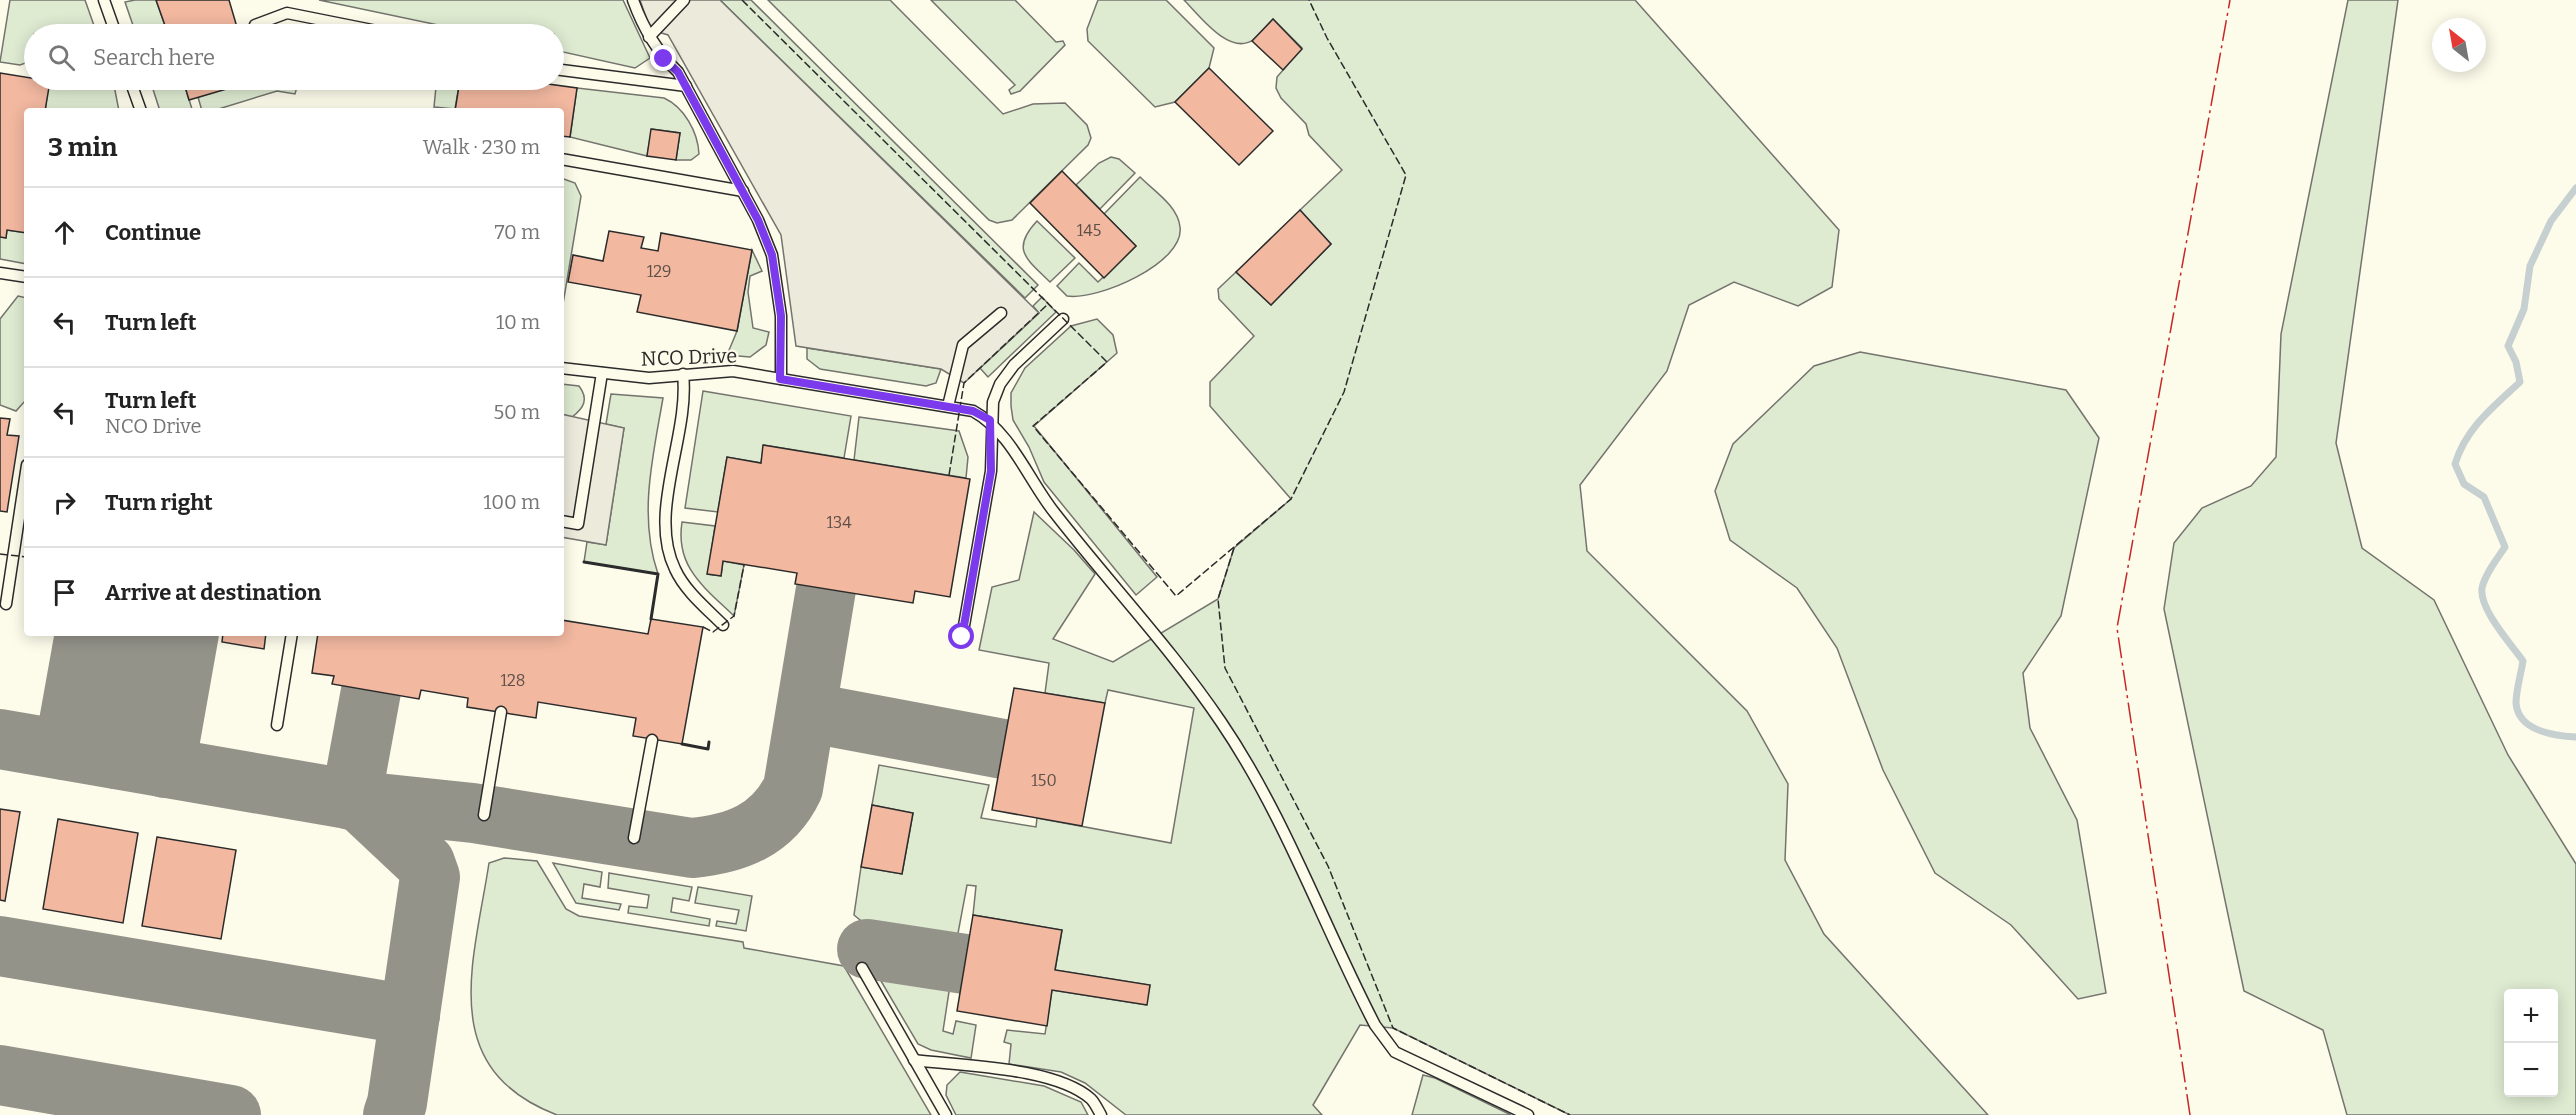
<!DOCTYPE html>
<html lang="en">
<head>
<meta charset="utf-8">
<style>
	:root { --surface:#fff; --page:#f2f2f2; --text:#222; --muted:#767676; --line:#e0e0e0 }
	body { margin:0; font-family:Bitter,serif; background:var(--page); color:var(--text) }
	.controls { position:absolute; right:18px; bottom:18px; display:grid; overflow:hidden; border-radius:6px; box-shadow:0 3px 15px #0003 }
	.controls button { width:54px; height:54px; display:grid; place-items:center; padding:0; border:0; border-bottom:2px solid var(--line); background:var(--surface); color:var(--text); font:30px sans-serif }
	.compass { position:absolute; left:2432px; top:18px; width:54px; height:54px; border-radius:50%; background:var(--surface); box-shadow:0 3px 15px #0003; rotate:329deg }
	.stop { position:absolute; width:18px; height:18px; margin:-14px; border:4px solid #7c3aed; border-radius:50%; background:#fff }
	.stop.end { background:#7c3aed; border-color:#fff; box-shadow:0 2px 6px #0008 }
	.list { margin:0; padding:0; list-style:none }
	h2 { display:flex; justify-content:space-between; align-items:center; height:78px; margin:0; padding:0 24px; font-size:26px }
	h2 small { font-size:20px; font-weight:400; color:var(--muted) }
	.list li { display:grid; grid-template-columns:39px 1fr auto; gap:18px; align-items:center; box-sizing:border-box; height:90px; padding:0 24px; border-top:2px solid var(--line) }
	.list b { display:block; font-size:22px; white-space:nowrap }
	.list p { margin:0; font-size:20px; white-space:nowrap; color:var(--muted) }
	.list em { font-size:20px; font-style:normal; color:var(--muted) }
	.icon { flex:none; width:33px; height:33px; fill:none; stroke:currentColor; stroke-width:2; stroke-linecap:round; stroke-linejoin:round }
	.map { position:relative; flex:none; width:2576px; height:1115px; overflow:hidden }
	.search { position:absolute; background:var(--surface); box-shadow:0 3px 15px #0003; left:24px; top:24px; width:540px; height:66px; display:flex; align-items:center; gap:15px; box-sizing:border-box; padding:0 21px; border-radius:33px; color:var(--muted); font-size:22px }
	.panel { position:absolute; background:var(--surface); box-shadow:0 3px 15px #0003; left:24px; top:108px; width:540px; height:528px; border-radius:6px }
	.map>svg:first-child { display:block }
</style>
</head>
<body>
<div class="map">
<svg width="2576" height="1115" viewBox="0 0 2576 1115">
	<rect width="100%" height="100%" fill="#fdfbea"/>
	<g fill="#deebd1" stroke="#74746e" stroke-width="1.5" fill-rule="evenodd">
		<polygon points="10,0 85,0 97,34 34,34 34,60 20,65 0,62"/>
		<polygon points="135,0 156,0 168,34 136,34 125,2"/>
		<polygon points="319,0 623,0 650,58 635,68 554,50 554,34 481,34"/>
		<polygon points="720,0 751,0 1038,285 1025,298"/>
		<polygon points="768,0 890,0 1003,114 1033,104 1065,103 1087,125 1091,138 1088,145 1012,220 997,223 989,220"/>
		<polygon points="931,0 1015,0 1056,42 1063,41 1065,45 1020,91 1011,94 1009,90 1015,85"/>
		<polygon points="1098,0 1166,0 1214,48 1209,68 1175,102 1155,107 1088,41 1087,29"/>
		<path d="M1184 0H1635L1839 230 1832 287 1798 306 1734 282 1689 305 1667 371 1580 485 1587 551 1747 711 1788 784 1785 860 1824 934 1988 1115H1570L1393 1028 1360 1025 1313 1105 1322 1115H1126L1085 1083 1061 1072 1009 1064 1011 1044 1004 1042 1007 1030 1045 1034 1052 990 1146 1005 1150 985 1055 970 1062 930 973 915 976 886 967 885 956 944 871 929 854 915 861 867 902 874 913 813 872 805 879 765 989 785 981 818 1036 827 1037 818 1171 843 1194 708 1108 690 1105 703 1045 693 1049 663 979 650 992 587 1019 580 1034 512 1074 550 1095 574 1053 639 1113 662 1218 599 1234 548 1291 499 1210 406V382L1254 336 1219 299 1218 289 1236 272 1271 305 1331 244 1300 210 1342 170 1309 135 1306 124 1281 98 1276 88 1277 77 1302 48 1273 19C1266 26 1260 35 1253 40 1229 56 1199 15 1184 0Z"/>
		<path d="M2348 0H2398L2336 443 2362 548 2434 600 2508 755 2576 864V1115H2347L2323 1030 2244 991 2164 609 2174 543 2202 508 2251 486 2276 457 2281 334ZM2508 994H2554V1092H2508Z"/>
		<polygon points="49,80 113,80 119,111 45,111"/>
		<polygon points="150,80 183,80 192,109 160,111"/>
		<polygon points="253,80 299,80 295,94 277,91 212,111 202,111 198,97"/>
		<polygon points="382,80 460,80 455,109 434,107 436,87"/>
		<path d="M577 88 664 98C684 107 698 132 699 154L691 160H676L680 133 652 129 647 156 570 137Z"/>
		<polygon points="1111,157 1119,159 1135,173 1100,209 1076,185 1099,163"/>
		<path d="M1140 177C1154 191 1178 206 1180 227 1185 263 1097 301 1067 296L1057 286 1079 263 1098 282 1136 246 1104 214Z"/>
		<polygon points="561,178 575,183 581,196 561,316"/>
		<path d="M1037 221 1075 258 1050 282C1027 259 1010 250 1037 221Z"/>
		<polygon points="7,230 27,233 27,264 0,259 0,237 6,238"/>
		<polygon points="752,250 762,271 750,276 748,292 753,328 769,332 766,345 750,357 727,355 737,331"/>
		<polygon points="18,296 27,298 27,392 25,401 16,411 0,405 0,319"/>
		<polygon points="1042,297 1056,312 988,377 980,368 1039,313 1033,306"/>
		<polygon points="1097,319 1113,335 1117,353 1034,426 1157,577 1136,595 1044,482 1029,447 1013,420 1011,406 1011,393 1025,368 1071,326"/>
		<polygon points="807,348 941,369 936,383 926,386 820,369 807,359"/>
		<polygon points="1860,352 2066,390 2099,438 2061,616 2023,673 2030,728 2077,820 2106,993 2078,999 2011,925 1935,873 1883,770 1837,648 1797,588 1730,540 1715,491 1733,444 1814,366"/>
		<path d="M561 384 579 386C589 399 584 408 572 417L561 414Z"/>
		<polygon points="703,391 851,416 844,458 764,445 761,463 727,457 718,512 685,508"/>
		<path d="M611 394 663 398C653 456 638 516 658 574L584 562 587 542 606 545 624 428 606 424Z"/>
		<polygon points="859,417 959,431 968,457 966,478 854,460"/>
		<path d="M682 522 715 526 708 574 721 576 723 561 744 565 734 616C704 587 675 567 682 522Z"/>
		<path d="M504 858 537 861 566 909 579 916 743 942 744 948 844 966 931 1115H557C435 1068 474 962 489 863Z"/>
		<polygon points="553,863 602,872 600,887 584,884 582,898 621,904 619,910 576,903"/>
		<polygon points="609,873 692,887 689,901 673,898 671,912 710,919 709,926 628,913 629,906 647,908 649,895 608,888"/>
		<polygon points="698,887 752,896 746,931 716,926 717,921 736,924 739,910 695,903"/>
		<polygon points="880,972 950,985 943,1031 953,1034 956,1021 976,1025 971,1058 931,1050 918,1044 881,981"/>
		<polygon points="960,1072 1044,1086 1081,1102 1088,1115 956,1115 946,1095 947,1085"/>
		<polygon points="1423,1075 1435,1078 1511,1115 1412,1115"/>
	</g>
	<g fill="#eceadb" stroke="#74746e" stroke-width="1.5">
		<polygon points="640,0 720,0 1039,313 964,383 941,369 796,346 781,235 668,35 655,31 649,26"/>
		<polygon points="561,414 624,428 606,545 561,537"/>
	</g>
	<g fill="none" stroke-linecap="round" stroke-linejoin="round">
		<path stroke="#c7d0d0" stroke-width="7" d="M2576 188 2551 221 2530 266 2524 309 2508 346 2516 362 2520 382C2493 407 2466 428 2455 464L2464 484 2484 497 2505 547C2497 559 2485 574 2482 588 2479 609 2511 644 2523 661 2521 674 2516 690 2516 703 2518 731 2555 736 2576 737"/>
		<g stroke="#94938a" stroke-width="60">
			<polyline points="806,712 1003,749"/>
			<polyline points="0,739 359,801 425,863 430,877 397,1103 393,1115"/>
			<polyline points="64,750 85,633"/>
			<polyline points="116,759 138,633"/>
			<polyline points="165,768 189,633"/>
			<polyline points="351,800 371,691"/>
			<path d="M359 801 473 813 692 848C736 844 773 830 793 788L826 589"/>
			<polyline points="0,946 410,1015"/>
			<polyline points="867,949 965,964"/>
			<polyline points="0,1075 231,1115"/>
		</g>
	</g>
	<g fill="#f2b8a0" stroke="#2b2b2b" stroke-width="1.5">
		<polygon points="156,0 229,0 239,34 168,34"/>
		<polygon points="1273,19 1302,49 1283,70 1252,41"/>
		<polygon points="1209,68 1273,131 1239,165 1175,102"/>
		<polygon points="0,73 50,81 45,111 27,111 27,233 7,230 6,238 0,237"/>
		<polygon points="183,80 253,80 254,81 189,100"/>
		<polygon points="460,80 519,80 577,88 570,137 561,136 561,111 455,111"/>
		<polygon points="651,129 680,133 676,160 647,156"/>
		<polygon points="1062,171 1136,246 1104,278 1030,203"/>
		<polygon points="1300,210 1331,244 1271,305 1236,272"/>
		<polygon points="609,231 644,237 641,248 658,251 661,233 752,250 737,331 637,312 641,295 568,282 573,255 603,261"/>
		<polygon points="0,418 10,419 7,435 19,436 7,512 0,511"/>
		<polygon points="763,445 970,479 950,597 915,591 913,603 795,584 797,573 723,561 721,576 707,574 727,457 761,463"/>
		<polygon points="651,619 703,627 682,744 633,736 636,718 538,702 536,718 467,707 468,698 421,690 419,699 332,684 334,676 312,673 318,633 561,633 561,620 648,634"/>
		<polygon points="223,633 266,633 264,649 222,642"/>
		<polygon points="1014,688 1105,703 1082,826 992,810"/>
		<polygon points="872,805 913,813 902,874 861,867"/>
		<polygon points="0,809 20,812 5,901 0,900"/>
		<polygon points="58,819 138,833 123,923 43,909"/>
		<polygon points="157,837 236,850 221,939 142,926"/>
		<polygon points="973,915 1062,930 1055,970 1150,985 1147,1005 1052,990 1047,1026 957,1011"/>
	</g>
	<g fill="none" stroke-linecap="round" stroke-linejoin="round">
		<g stroke="#2b2b2b" stroke-width="13">
			<g id="lane">
				<polyline points="104,0 116,34"/>
				<path d="M633 0C643 28 656 51 678 72L758 220 772 255 781 316V379"/>
				<polyline points="255,25 287,13 392,34"/>
				<polyline points="649,37 684,0"/>
				<polyline points="554,69 686,86"/>
				<polyline points="130,80 141,111"/>
				<polyline points="561,159 743,191"/>
				<polyline points="0,273 27,277"/>
				<path d="M561 368 649 378 733 371 973 411C1011 432 1028 479 1054 512 1109 583 1171 648 1221 722 1285 816 1323 925 1375 1025L1395 1052 1528 1115"/>
				<path d="M683 374C690 435 647 512 675 569 685 591 706 608 723 625"/>
				<polyline points="948,406 963,345 1001,313"/>
				<polyline points="561,521 578,524 602,373"/>
				<polyline points="6,604 27,465"/>
				<polyline points="962,637 991,471 993,402 1000,384 1014,365 1063,319"/>
				<polyline points="277,725 292,633"/>
				<polyline points="484,815 501,712"/>
				<polyline points="634,838 652,740"/>
				<polyline points="862,968 946,1115"/>
				<path d="M914 1060C962 1066 1055 1067 1091 1099 1095 1103 1098 1110 1101 1115"/>
			</g>
		</g>
		<use href="#lane" stroke="#fdfbea" stroke-width="10"/>
		<g stroke="#2b2b2b" stroke-width="1.5" stroke-dasharray="8 3" stroke-linecap="butt">
			<polyline points="742,0 1107,362 1033,426 1176,596 1291,499 1344,392 1406,175 1327,38 1309,0"/>
			<polyline points="949,475 964,383 1048,304"/>
			<polyline points="1234,548 1218,599 1225,668 1328,866 1393,1028 1570,1115"/>
			<polyline points="0,554 27,557"/>
			<polyline points="703,627 713,632 734,616 744,565"/>
		</g>
		<g stroke="#2b2b2b" stroke-width="3">
			<polyline points="584,562 658,574 651,619"/>
			<polyline points="682,744 708,749 709,742"/>
		</g>
		<polyline stroke="#c62828" stroke-width="1.5" stroke-dasharray="21 4.5 3 4.5" stroke-linecap="butt" points="2190,1115 2117,628 2230,0"/>
	</g>
	<g fill="none" stroke-linecap="round" stroke-linejoin="round">
		<polyline stroke="#7c3aed" stroke-width="8" points="664,59 678,72 758,220 772,255 781,316 780,379 973,411 990,420 991,471 962,637"/>
	</g>
	<g text-anchor="middle" stroke-width="4.5" stroke-linejoin="round" paint-order="stroke">
		<g font-size="16" fill="#5d4e48">
			<text x="1089" y="236">145</text>
			<text x="659" y="277">129</text>
			<text x="839" y="528">134</text>
			<text x="513" y="686">128</text>
			<text x="1044" y="786">150</text>
		</g>
		<g font-size="20" fill="#2b2b2b" stroke="#fdfbea">
			<text transform="translate(689 357) rotate(-2)" y="7">NCO Drive</text>
		</g>
	</g>
</svg>
<div class="controls">
<button>+</button>
<button>−</button>
</div>
<svg class="compass" viewBox="-18 -18 36 36"><path d="M0-13l5 13h-10z" fill="#e53935"/><path d="M0 13l5-13h-10z" fill="#767676"/></svg>
<div class="stop" style="left:962px;top:637px"></div>
<div class="stop end" style="left:664px;top:59px"></div>
<div class="search"><svg class="icon" aria-label="search" viewBox="0 0 24 24"><circle cx="10" cy="10" r="6"/><path d="M15 15l6 6"/></svg>Search here</div>
<section class="panel">
<h2>3 min<small>Walk · 230 m</small></h2>
<ul class="list">
<li><svg class="icon" aria-label="ahead" viewBox="0 0 24 24"><path d="M12 20V5M6 11l6-6 6 6"/></svg><div><b>Continue</b></div><em>70 m</em></li>
<li><svg class="icon" aria-label="left" viewBox="0 0 24 24"><path d="M17 20v-9H6M10 6l-5 5 5 5"/></svg><div><b>Turn left</b></div><em>10 m</em></li>
<li><svg class="icon" aria-label="left" viewBox="0 0 24 24"><path d="M17 20v-9H6M10 6l-5 5 5 5"/></svg><div><b>Turn left</b><p>NCO Drive</p></div><em>50 m</em></li>
<li><svg class="icon" aria-label="right" viewBox="0 0 24 24"><path d="M7 20v-9h11M14 6l5 5-5 5"/></svg><div><b>Turn right</b></div><em>100 m</em></li>
<li><svg class="icon" aria-label="arrive" viewBox="0 0 24 24"><path d="M6 21V4h12l-3 4 3 4H6"/></svg><div><b>Arrive at destination</b></div></li>
</ul>
</section>
</div>
</body>
</html>
